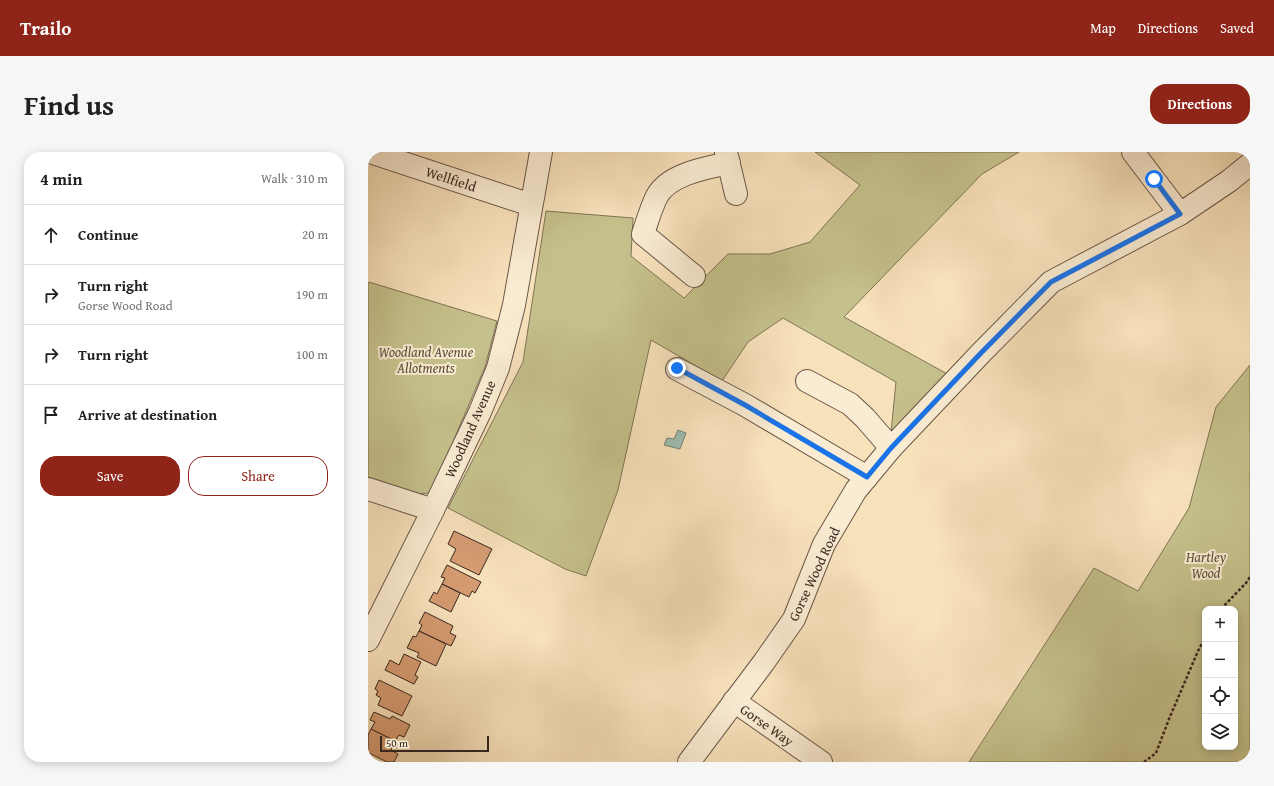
<!DOCTYPE html>
<html lang="en">
<head>
<meta charset="utf-8">
<style>
	:root { --surface:#fff; --page:#f6f6f6; --text:#202124; --muted:#757577; --line:#e0e0e0; --accent:#8f2418 }
	body { margin:0; font-family:"Gentium Book Plus",serif; background:var(--page); color:var(--text) }
	.controls { position:absolute; right:12px; bottom:12px; display:grid; overflow:hidden; border-radius:8px; box-shadow:0 2px 10px #0003 }
	.controls button { width:36px; height:36px; display:grid; place-items:center; padding:0; border:0; border-bottom:1px solid var(--line); background:var(--surface); color:var(--text); font:20px sans-serif }
	.scale { position:absolute; left:12px; bottom:10px; width:109px; box-sizing:border-box; padding-left:4px; border:2px solid #3a2720; border-top:0; font-size:11px; line-height:14px; white-space:nowrap; color:#3a2720; -webkit-text-stroke:3px #faecd3; paint-order:stroke }
	.stop { position:absolute; width:12px; height:12px; margin:-9px; border:3px solid #1a73e8; border-radius:50%; background:#fff }
	.stop.end { background:#1a73e8; border-color:#fff; box-shadow:0 1px 4px #0008 }
	.list { margin:0; padding:0; list-style:none }
	h2 { display:flex; justify-content:space-between; align-items:center; height:52px; margin:0; padding:0 16px; font-size:17px }
	h2 small { font-size:13px; font-weight:400; color:var(--muted) }
	.list li { display:grid; grid-template-columns:26px 1fr auto; gap:12px; align-items:center; box-sizing:border-box; height:60px; padding:0 16px; border-top:1px solid var(--line) }
	.list b { display:block; font-size:15px; white-space:nowrap }
	.list p { margin:0; font-size:13px; white-space:nowrap; color:var(--muted) }
	.list em { font-size:13px; font-style:normal; color:var(--muted) }
	.actions { display:flex; gap:8px; padding:12px 16px }
	.actions a { flex:1; padding:9px 0; border:1px solid var(--accent); border-radius:16px; text-align:center; font-size:14px; color:var(--accent) }
	.actions .main { background:var(--accent); color:#fff }
	.icon { flex:none; width:22px; height:22px; fill:none; stroke:currentColor; stroke-width:2; stroke-linecap:round; stroke-linejoin:round }
	.map { position:relative; flex:none; width:882px; height:610px; overflow:hidden; border-radius:16px }
	header { display:flex; align-items:center; gap:24px; box-sizing:border-box; height:56px; padding:0 20px; background:var(--accent); color:#fff }
	header strong { font-size:19px }
	nav { display:flex; gap:22px; margin-inline-start:auto; font-size:14px }
	.intro { display:flex; align-items:center; justify-content:space-between; box-sizing:border-box; height:96px; padding:0 24px }
	h1 { margin:0; font-size:28px }
	.button { padding:10px 18px; border-radius:16px; background:var(--accent); color:#fff; font-size:14px; font-weight:700 }
	main { display:flex; gap:24px; padding:0 24px }
	aside { flex:1; background:var(--surface); border-radius:16px; box-shadow:0 2px 10px #0003 }
	.map>svg:first-child { display:block }
</style>
</head>
<body>
<header>
<strong>Trailo</strong>
<nav><a>Map</a><a>Directions</a><a>Saved</a></nav>
</header>
<div class="intro"><h1>Find us</h1><a class="button">Directions</a></div>
<main>
<aside>
<h2>4 min<small>Walk · 310 m</small></h2>
<ul class="list">
<li><svg class="icon" aria-label="ahead" viewBox="0 0 24 24"><path d="M12 20V5M6 11l6-6 6 6"/></svg><div><b>Continue</b></div><em>20 m</em></li>
<li><svg class="icon" aria-label="right" viewBox="0 0 24 24"><path d="M7 20v-9h11M14 6l5 5-5 5"/></svg><div><b>Turn right</b><p>Gorse Wood Road</p></div><em>190 m</em></li>
<li><svg class="icon" aria-label="right" viewBox="0 0 24 24"><path d="M7 20v-9h11M14 6l5 5-5 5"/></svg><div><b>Turn right</b></div><em>100 m</em></li>
<li><svg class="icon" aria-label="arrive" viewBox="0 0 24 24"><path d="M6 21V4h12l-3 4 3 4H6"/></svg><div><b>Arrive at destination</b></div></li>
</ul>
<div class="actions"><a class="main">Save</a><a>Share</a></div>
</aside>
<div class="map">
<svg width="882" height="610" viewBox="0 0 882 610">
	<rect width="100%" height="100%" fill="#f8e2bc"/>
	<filter id="stains"><feTurbulence type="fractalNoise" baseFrequency=".005" numOctaves="4"/><feColorMatrix values="0 0 0 0 .2 0 0 0 0 .09 0 0 0 0 .02 0 0 0 .5 -.17"/></filter>
	<radialGradient id="worn" r=".72"><stop offset=".6" stop-color="#630" stop-opacity="0"/><stop offset="1" stop-color="#630" stop-opacity=".3"/></radialGradient>
	<g fill="#c5c18c" stroke="#807456" fill-rule="evenodd">
		<polygon points="447,0 651,0 614,22 476,165 583,224 523,280 528,230 415,166 380,190 354,229 283,188 250,338 218,424 197,417 80,356 155,210 178,59 265,66 263,104 316,146 360,102 402,102 442,90 492,33"/>
		<polygon points="1,130 129,169 117,215 84,292 61,341 50,342 0,325 0,133"/>
		<path d="M882 213V610H601L726 416 770 439 821 356 848 255ZM837 457H867V595H837Z"/>
	</g>
	<polygon fill="#9dbeb0" stroke="#758276" points="310,278 318,281 312,297 296,293 299,286 306,287"/>
	<g fill="#d59c72" stroke="#3a2720">
		<polygon points="86,379 124,397 111,423 82,409 88,397 80,392"/>
		<polygon points="79,413 113,430 107,441 104,439 101,445 74,432 77,426 73,425"/>
		<polygon points="74,432 92,441 83,460 61,449 66,440 69,442"/>
		<polygon points="57,460 85,474 82,481 88,484 83,494 51,479 54,473 51,471"/>
		<polygon points="51,479 78,492 68,514 49,505 51,501 39,496 45,484 48,485"/>
		<polygon points="36,502 53,510 47,523 50,525 46,532 17,518 22,508 31,513"/>
		<polygon points="11,528 44,544 34,564 10,553 13,546 8,543 10,539 7,537"/>
		<polygon points="6,560 22,567 24,564 42,573 36,585 31,583 27,589 3,577 7,570 2,568"/>
		<polygon points="3,577 27,589 23,598 30,602 26,610 19,610 1,601 0,603 0,583"/>
	</g>
	<g fill="none" stroke-linecap="round" stroke-linejoin="round">
		<g stroke="#6a5647" stroke-width="24">
			<g id="minor">
				<polyline points="2,0 163,53"/>
				<polyline points="358,0 368,42"/>
				<polyline points="765,0 812,62"/>
				<path d="M326 124 275 82C279 70 283 56 289 44 301 22 338 16 361 11"/>
				<polyline points="309,217 377,253 499,325"/>
				<polyline points="439,229 482,252 497,266 523,296"/>
				<polyline points="0,337 65,358"/>
				<polyline points="0,488 65,358 112,260 130,216 146,153 173,0"/>
				<polyline points="366,549 453,610"/>
				<polyline points="321,610 396,510 426,467 456,392 488,338 523,296 613,201 683,130 812,62 861,29 882,12"/>
			</g>
		</g>
		<g stroke="#3a2720" stroke-width="2.5" stroke-dasharray="3 2" stroke-linecap="butt">
			<polyline points="853,457 878,431 882,425"/>
			<polyline points="776,610 788,601 801,567 830,499 837,486"/>
		</g>
		<use href="#minor" stroke="#faecd3" stroke-width="22"/>
	</g>
	<g fill="none" stroke-linecap="round" stroke-linejoin="round">
		<polyline stroke="#1a73e8" stroke-width="5" points="309,216 377,253 499,325 523,296 613,201 683,130 812,62 786,27"/>
	</g>
	<g text-anchor="middle" stroke-width="4" stroke-linejoin="round" paint-order="stroke">
		<g font-size="14" fill="#3a2720" stroke="#faecd3">
			<text transform="translate(83 27) rotate(18)" y="5">Wellfield</text>
			<text transform="translate(102 277) rotate(-66)" y="5">Woodland Avenue</text>
			<text transform="translate(446 422) rotate(-65)" y="5">Gorse Wood Road</text>
			<text transform="translate(399 573) rotate(35)" y="5">Gorse Way</text>
		</g>
		<g font-size="14" font-style="italic" fill="#5d4e3b" stroke="#faecd3">
			<text x="58" y="205">Woodland Avenue<tspan x="58" dy="16">Allotments</tspan></text>
			<text x="838" y="410">Hartley<tspan x="838" dy="16">Wood</tspan></text>
		</g>
	</g>
	<rect width="100%" height="100%" filter="url(#stains)"/>
	<rect width="100%" height="100%" fill="url(#worn)"/>
</svg>
<div class="controls">
<button>+</button>
<button>−</button>
<button><svg class="icon" aria-label="locate" viewBox="0 0 24 24"><circle cx="12" cy="12" r="6"/><path d="M12 2v4M12 18v4M2 12h4M18 12h4"/></svg></button>
<button><svg class="icon" aria-label="layers" viewBox="0 0 24 24"><path d="M12 4l9 5-9 5-9-5zM3 14l9 5 9-5"/></svg></button>
</div>
<div class="scale">50 m</div>
<div class="stop" style="left:786px;top:27px"></div>
<div class="stop end" style="left:309px;top:216px"></div>
</div>
</main>
</body>
</html>
